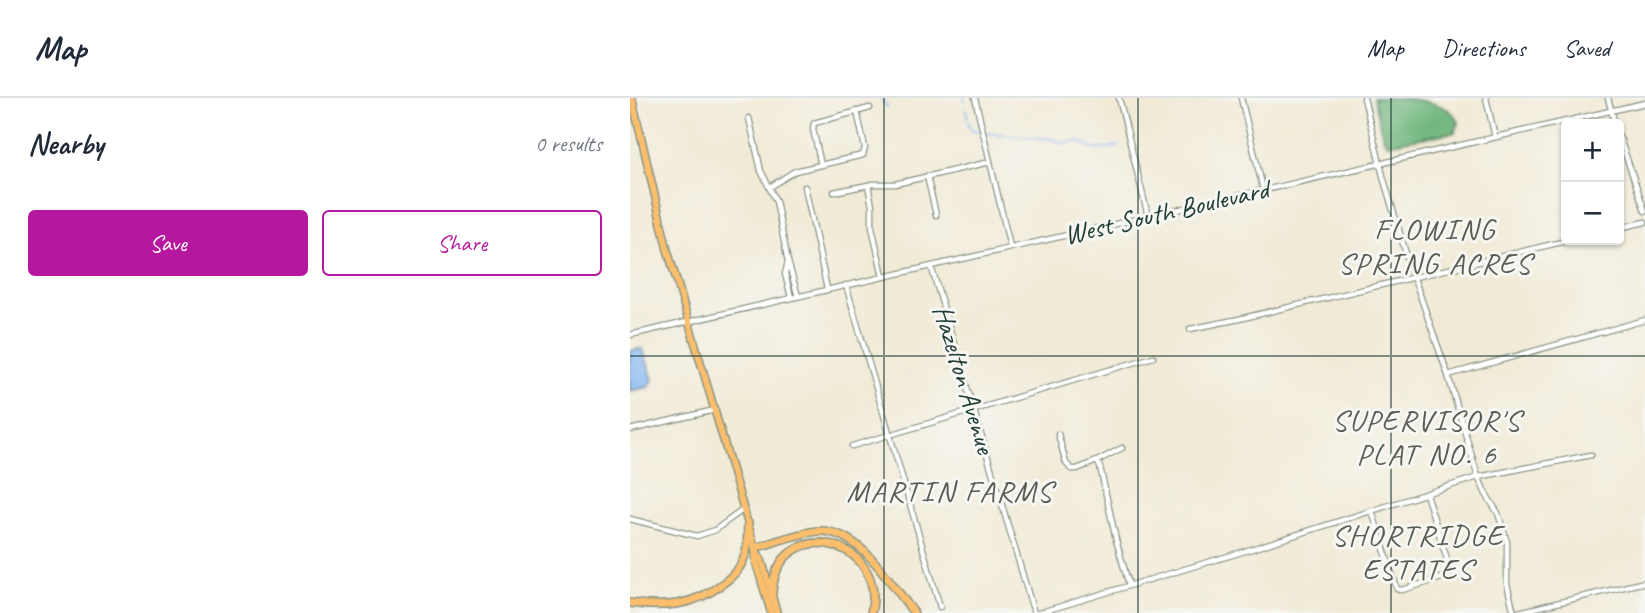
<!DOCTYPE html>
<html lang="en">
<head>
<meta charset="utf-8">
<style>
	:root { --surface:#fff; --page:#f2f2f3; --text:#1f2937; --muted:#747a83; --line:#e0e1e3; --accent:#b5179e }
	body { margin:0; font-family:Caveat,sans-serif; background:var(--page); color:var(--text) }
	.controls { position:absolute; right:21px; top:21px; display:grid; overflow:hidden; border-radius:7px; box-shadow:0 2px 5px #0004 }
	.controls button { width:63px; height:63px; display:grid; place-items:center; padding:0; border:0; border-bottom:2px solid var(--line); background:var(--surface); color:var(--text); font:35px sans-serif }
	.list { margin:0; padding:0; list-style:none }
	h2 { display:flex; justify-content:space-between; align-items:center; height:91px; margin:0; padding:0 28px; font-size:30px }
	h2 small { font-size:23px; font-weight:400; color:var(--muted) }
	.actions { display:flex; gap:14px; padding:21px 28px }
	.actions a { flex:1; padding:16px 0; border:2px solid var(--accent); border-radius:7px; text-align:center; font-size:24px; color:var(--accent) }
	.actions .main { background:var(--accent); color:#fff }
	.map { position:relative; flex:none; width:1015px; height:515px; overflow:hidden }
	header { display:flex; align-items:center; gap:42px; box-sizing:border-box; height:98px; padding:0 35px; background:var(--surface); border-bottom:2px solid var(--line) }
	header strong { font-size:33px }
	nav { display:flex; gap:38px; margin-inline-start:auto; font-size:24px }
	main { display:flex }
	aside { flex:1; background:var(--surface) }
	.map>svg:first-child { display:block }
</style>
</head>
<body>
<header>
<strong>Map</strong>
<nav><a>Map</a><a>Directions</a><a>Saved</a></nav>
</header>
<main>
<aside>
<h2>Nearby<small>0 results</small></h2>
<ul class="list">
</ul>
<div class="actions"><a class="main">Save</a><a>Share</a></div>
</aside>
<div class="map">
<svg width="1015" height="515" viewBox="0 0 1015 515">
	<rect width="100%" height="100%" fill="#f6f6f2"/>
	<filter id="ink" filterUnits="userSpaceOnUse"><feTurbulence type="fractalNoise" baseFrequency=".0143" numOctaves="2"/><feDisplacementMap in="SourceGraphic" scale="14" xChannelSelector="R" yChannelSelector="G"/><feConvolveMatrix kernelMatrix="1 2 1 2 8 2 1 2 1" color-interpolation-filters="sRGB"/></filter>
	<filter id="wash" filterUnits="userSpaceOnUse"><feTurbulence type="fractalNoise" baseFrequency=".00686" numOctaves="4" result="noise"/><feDisplacementMap in="SourceGraphic" scale="28" xChannelSelector="R" yChannelSelector="G"/><feGaussianBlur stdDeviation="1.57" result="paint"/><feColorMatrix in="noise" values="0 0 0 0 0 0 0 0 0 0 0 0 0 0 0 0 0 1.4 0 .05"/><feComposite in="paint" operator="in"/></filter>
	<g filter="url(#wash)">
		<rect width="100%" height="100%" fill="#f1ead6"/>
		<path fill="#6eb57b" stroke="#467958" stroke-width="2" d="M743 0C771 0 821 0 829 25L825 34 757 46 752 36Z"/>
		<polygon fill="#86b8f2" stroke="#527a93" stroke-width="2" points="9,251 13,251 23,282 18,289 0,293 0,253"/>
		<g fill="none" stroke-linecap="round" stroke-linejoin="round">
			<g stroke="#86b8f2" stroke-width="2">
				<polyline points="251,0 257,9"/>
				<polyline points="334,0 335,2"/>
				<polyline points="337,11 337,20"/>
				<polyline points="338,24 342,32 350,33"/>
				<path d="M356 35 423 41 433 45 449 43C465 54 468 53 488 48"/>
			</g>
		</g>
	</g>
	<g filter="url(#ink)">
		<g fill="none" stroke-linecap="round" stroke-linejoin="round">
			<g stroke="#889485" stroke-width="7">
				<g id="minor">
					<polyline points="345,0 380,149"/>
					<polyline points="489,0 518,118"/>
					<polyline points="611,0 633,91"/>
					<polyline points="734,0 754,82 779,166 818,277 848,379 856,396 868,415 877,444 877,486 884,515"/>
					<polyline points="856,0 865,39"/>
					<polyline points="978,0 985,26"/>
					<polyline points="119,20 131,73 146,103 158,164"/>
					<polyline points="989,38 1015,113"/>
					<polyline points="191,67 183,31 184,25 240,10"/>
					<polyline points="297,78 306,117"/>
					<polyline points="238,87 242,108 242,129 253,178"/>
					<polyline points="140,89 165,73 233,57 235,50 227,13"/>
					<polyline points="175,89 197,191"/>
					<polyline points="204,94 243,86 265,86 360,64"/>
					<polyline points="989,130 1015,124"/>
					<polyline points="301,168 404,515"/>
					<polyline points="216,187 310,509"/>
					<polyline points="161,199 155,176 158,164 168,198"/>
					<polyline points="560,231 609,221 940,142"/>
					<polyline points="0,237 1015,5"/>
					<polyline points="818,277 1015,222"/>
					<polyline points="0,332 85,312"/>
					<polyline points="428,336 436,365 441,371 447,371 467,363 470,369 486,442 499,487"/>
					<polyline points="222,348 523,259"/>
					<polyline points="467,363 492,350"/>
					<polyline points="742,413 767,491 772,492 815,479 819,476 820,470 796,396"/>
					<polyline points="0,421 67,438 85,432 114,411"/>
					<polyline points="408,515 612,454 848,379 961,357"/>
					<polyline points="884,515 1015,484"/>
				</g>
			</g>
			<g stroke="#889485" stroke-width="9">
				<g id="major">
					<polyline points="2,0 37,150 125,450 126,465 141,515"/>
					<polyline points="126,452 132,463 147,515"/>
				</g>
			</g>
			<g stroke="#889485" stroke-width="10">
				<g id="highway">
					<path d="M125 450C145 444 167 435 188 433 230 431 261 486 284 515"/>
					<path d="M142 495C147 414 259 440 241 515"/>
					<path d="M0 505C35 510 64 508 92 486 102 479 112 469 115 457 119 447 117 435 118 425"/>
				</g>
			</g>
			<use href="#minor" stroke="#fff" stroke-width="4.5"/>
			<use href="#major" stroke="#fabe6d" stroke-width="6"/>
			<use href="#highway" stroke="#fabe6d" stroke-width="7"/>
		</g>
	</g>
	<path fill="none" stroke="#1f3d34" stroke-width="2" stroke-opacity="0.55" d="M254 0V515M508 0V515M761 0V515M0 258H1015"/>
	<g text-anchor="middle" stroke-width="6" stroke-linejoin="round" paint-order="stroke">
		<g font-size="28" fill="#1f3d34" stroke="#f6f6f2">
			<text transform="translate(536 113) rotate(-13)" y="10">West South Boulevard</text>
			<text transform="translate(335 281) rotate(73)" y="10">Hazelton Avenue</text>
		</g>
		<g font-size="30" letter-spacing="2" fill="#5c5d52" stroke="#f6f6f2">
			<text x="805" y="141">FLOWING<tspan x="805" dy="34">SPRING ACRES</tspan></text>
			<text x="797" y="332">SUPERVISOR'S<tspan x="797" dy="34">PLAT NO. 6</tspan></text>
			<text x="320" y="403">MARTIN FARMS</text>
			<text x="788" y="447">SHORTRIDGE<tspan x="788" dy="34">ESTATES</tspan></text>
		</g>
	</g>
</svg>
<div class="controls">
<button>+</button>
<button>−</button>
</div>
</div>
</main>
</body>
</html>
